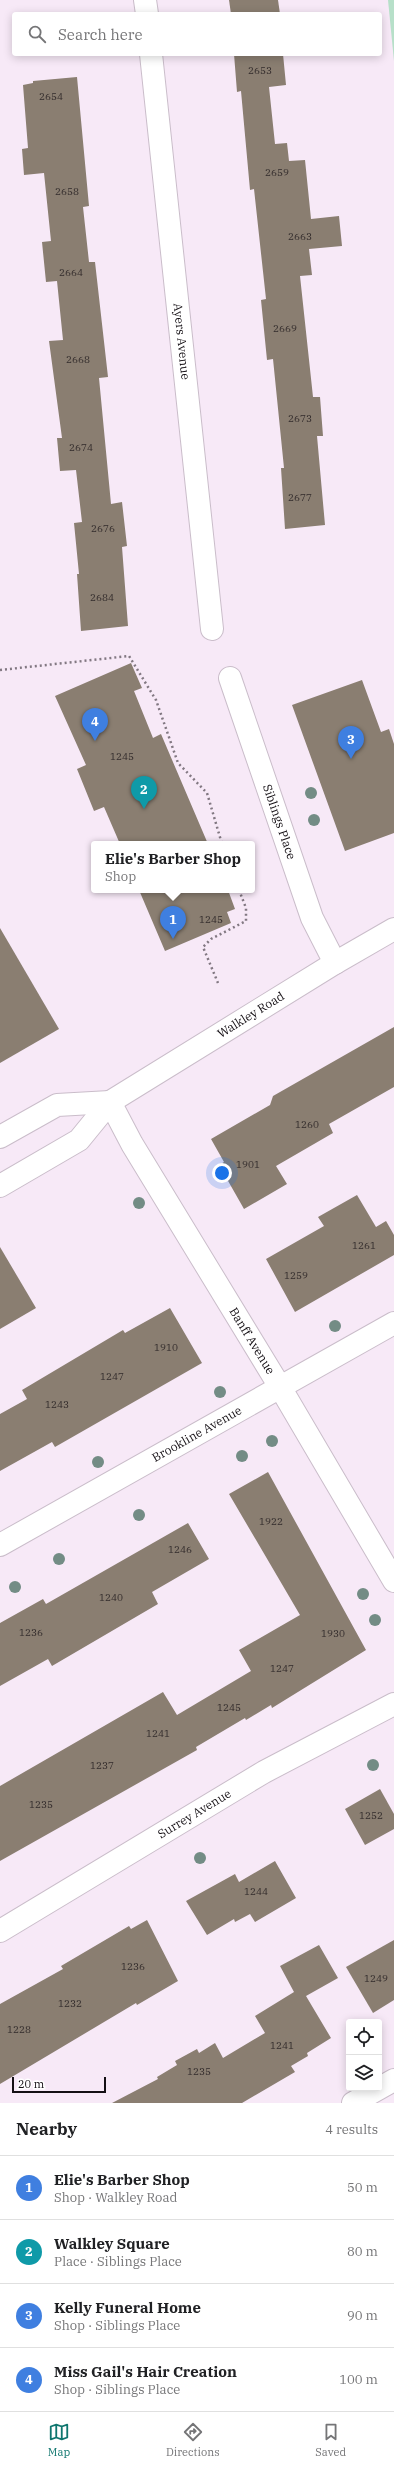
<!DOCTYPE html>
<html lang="en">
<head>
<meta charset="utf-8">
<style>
	:root { --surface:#fff; --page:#f6f6f6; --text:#202124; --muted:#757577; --line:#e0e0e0; --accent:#0f766e }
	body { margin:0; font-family:"IBM Plex Serif",serif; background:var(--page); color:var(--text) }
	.controls { position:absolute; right:12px; bottom:12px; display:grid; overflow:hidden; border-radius:4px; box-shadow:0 2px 10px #0003 }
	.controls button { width:36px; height:36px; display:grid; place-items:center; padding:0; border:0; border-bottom:1px solid var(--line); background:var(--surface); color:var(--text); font:20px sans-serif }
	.scale { position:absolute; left:12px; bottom:10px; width:94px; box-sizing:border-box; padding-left:4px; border:2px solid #140f14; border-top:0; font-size:11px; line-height:14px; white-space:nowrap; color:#140f14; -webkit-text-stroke:3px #fff; paint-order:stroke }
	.you { position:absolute; left:222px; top:1173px; width:14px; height:14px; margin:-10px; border:3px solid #fff; border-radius:50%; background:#1a73e8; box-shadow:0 0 0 6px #1a73e833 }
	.badge { display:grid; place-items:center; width:26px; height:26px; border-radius:50%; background:var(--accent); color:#fff; font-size:13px; font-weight:700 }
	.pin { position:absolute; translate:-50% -33px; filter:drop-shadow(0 1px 2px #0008) }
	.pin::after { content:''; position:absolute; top:21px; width:14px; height:12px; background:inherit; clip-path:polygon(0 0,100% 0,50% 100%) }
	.popup { position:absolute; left:91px; top:841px; width:164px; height:52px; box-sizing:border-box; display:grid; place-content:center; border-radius:4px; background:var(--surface); filter:drop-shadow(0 1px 3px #0005); font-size:13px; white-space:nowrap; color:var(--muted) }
	.popup b { font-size:15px; color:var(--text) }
	.popup::after { content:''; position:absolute; left:50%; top:100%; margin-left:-8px; border:8px solid transparent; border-top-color:var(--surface) }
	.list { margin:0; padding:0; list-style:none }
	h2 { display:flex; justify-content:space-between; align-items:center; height:52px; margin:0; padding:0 16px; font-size:17px }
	h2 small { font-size:13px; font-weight:400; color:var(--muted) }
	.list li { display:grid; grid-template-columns:26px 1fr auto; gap:12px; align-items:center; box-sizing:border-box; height:64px; padding:0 16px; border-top:1px solid var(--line) }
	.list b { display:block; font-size:15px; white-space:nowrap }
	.list p { margin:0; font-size:13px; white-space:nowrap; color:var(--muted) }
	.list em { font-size:13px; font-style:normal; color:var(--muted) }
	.icon { flex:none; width:22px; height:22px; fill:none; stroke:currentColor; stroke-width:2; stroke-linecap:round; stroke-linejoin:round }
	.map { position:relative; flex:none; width:394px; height:2103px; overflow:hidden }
	.search { position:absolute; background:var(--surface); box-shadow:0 2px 10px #0003; left:12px; right:12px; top:12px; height:44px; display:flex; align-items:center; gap:10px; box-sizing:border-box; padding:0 14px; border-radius:4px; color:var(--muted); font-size:15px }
	.sheet { height:308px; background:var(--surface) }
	nav { display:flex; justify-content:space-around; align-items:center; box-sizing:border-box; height:56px; border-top:1px solid var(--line); background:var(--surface); font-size:11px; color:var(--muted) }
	nav a { display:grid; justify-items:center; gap:2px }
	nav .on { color:var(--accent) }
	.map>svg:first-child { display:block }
</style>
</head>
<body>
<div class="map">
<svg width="394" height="2103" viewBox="0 0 394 2103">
	<rect width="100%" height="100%" fill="#f7e9f7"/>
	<polygon fill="#b7e0c9" points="388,0 394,0 394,61"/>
	<g fill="#8a7e71">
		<polygon points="229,0 278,0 280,14 231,14"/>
		<polygon points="234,54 283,54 286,85 269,87 275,144 287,143 289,161 305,160 311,219 339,216 342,246 309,249 312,275 300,276 313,397 320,397 323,436 317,436 325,525 285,529 281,468 284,468 273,359 267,360 261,300 266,299 254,189 250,190 241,91 237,92"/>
		<polygon points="77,77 89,206 83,207 89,262 95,262 108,377 99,378 111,504 122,502 127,546 122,547 128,626 81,631 77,574 79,574 74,523 82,522 76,470 60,471 57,438 62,438 49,341 63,340 57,281 46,282 42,242 51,241 44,173 24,175 22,149 28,148 23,85 33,83 33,81"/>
		<polygon points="131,663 142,688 134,691 153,738 161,734 208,844 120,844 104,807 94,811 77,769 86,765 55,696"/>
		<polygon points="362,680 381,732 389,729 394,744 394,833 345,851 292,705"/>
		<polygon points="139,890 228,890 235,909 227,912 231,923 165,951"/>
		<polygon points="0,928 59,1029 0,1063"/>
		<polygon points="394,1027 394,1087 329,1124 333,1133 276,1166 287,1184 244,1209 219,1165 224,1162 211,1139 270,1105 273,1096"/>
		<polygon points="357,1195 376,1227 386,1221 394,1235 394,1255 295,1312 266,1259 324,1226 318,1217"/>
		<polygon points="0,1247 36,1308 0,1329"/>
		<polygon points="170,1308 202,1363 55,1447 52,1442 0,1471 0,1414 27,1399 22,1390 123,1330 125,1333"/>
		<polygon points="268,1472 366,1650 272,1708 271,1705 246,1720 245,1718 196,1747 197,1750 0,1861 0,1786 163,1692 177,1715 251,1671 239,1650 300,1615 229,1494"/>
		<polygon points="188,1523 209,1559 152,1592 158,1604 52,1666 48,1659 0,1686 0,1623 43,1599 46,1604"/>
		<polygon points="380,1789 394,1814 394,1829 365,1845 345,1809"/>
		<polygon points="275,1861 296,1898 255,1922 250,1914 235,1922 234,1919 207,1935 186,1901 235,1874 239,1882"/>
		<polygon points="147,1920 178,1981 137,2005 136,2003 0,2084 0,2004 63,1969 61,1966 129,1926 131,1929"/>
		<polygon points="394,1940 394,2000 373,2013 346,1967"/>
		<polygon points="319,1945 338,1978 306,1996 331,2038 307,2053 308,2056 291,2066 295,2072 242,2103 112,2103 158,2079 157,2077 177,2065 175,2061 197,2049 199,2053 215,2043 223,2058 265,2033 255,2016 294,1992 280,1966"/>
	</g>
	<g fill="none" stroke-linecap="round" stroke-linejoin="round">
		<g stroke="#cabdca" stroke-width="24">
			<g id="street">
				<polyline points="145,0 147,14"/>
				<path id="s1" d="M151 54 212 629"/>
				<path id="s2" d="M230 678 312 918 335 963"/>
				<path id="s3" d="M110 1102 132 1144 280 1387 394 1581"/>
				<path id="s4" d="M0 1545 394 1323"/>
				<path id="s5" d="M0 1931 264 1772 394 1704"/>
				<polyline points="353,2103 394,2080"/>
			</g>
		</g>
		<g stroke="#cabdca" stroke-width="24">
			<g id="secondary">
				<polyline points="0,1137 57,1105 110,1102"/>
				<path id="s6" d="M0 1186 79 1140 110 1102 335 963 394 929"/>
			</g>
		</g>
		<g stroke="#827882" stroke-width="2.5" stroke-dasharray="2 3" stroke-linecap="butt">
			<polyline points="0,670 129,656 156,700 178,763 207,793 222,844"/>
			<polyline points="218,983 203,947 211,939 246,921 246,908 239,890"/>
		</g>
		<use href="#street" stroke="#fff" stroke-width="22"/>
		<use href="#secondary" stroke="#fff" stroke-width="22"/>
	</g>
	<g fill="#738c85">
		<circle cx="311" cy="793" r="6"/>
		<circle cx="314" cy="820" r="6"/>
		<circle cx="139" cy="1203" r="6"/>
		<circle cx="335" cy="1326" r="6"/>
		<circle cx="220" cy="1392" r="6"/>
		<circle cx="272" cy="1441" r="6"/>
		<circle cx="242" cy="1456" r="6"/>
		<circle cx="98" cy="1462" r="6"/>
		<circle cx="139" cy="1515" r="6"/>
		<circle cx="59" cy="1559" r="6"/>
		<circle cx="15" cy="1587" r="6"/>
		<circle cx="363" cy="1594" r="6"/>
		<circle cx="375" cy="1620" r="6"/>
		<circle cx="373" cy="1765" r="6"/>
		<circle cx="200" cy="1858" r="6"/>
	</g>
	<g text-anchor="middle" stroke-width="3.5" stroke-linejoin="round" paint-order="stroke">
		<g font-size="10" fill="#322b2b">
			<text x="260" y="74">2653</text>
			<text x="51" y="100">2654</text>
			<text x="277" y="176">2659</text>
			<text x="67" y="195">2658</text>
			<text x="300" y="240">2663</text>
			<text x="71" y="276">2664</text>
			<text x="285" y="332">2669</text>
			<text x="78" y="363">2668</text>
			<text x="300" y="422">2673</text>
			<text x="81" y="451">2674</text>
			<text x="300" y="501">2677</text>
			<text x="103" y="532">2676</text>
			<text x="102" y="601">2684</text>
			<text x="122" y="760">1245</text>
			<text x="211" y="923">1245</text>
			<text x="307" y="1128">1260</text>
			<text x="248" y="1168">1901</text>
			<text x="364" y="1249">1261</text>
			<text x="296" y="1279">1259</text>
			<text x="166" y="1351">1910</text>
			<text x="112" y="1380">1247</text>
			<text x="57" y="1408">1243</text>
			<text x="271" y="1525">1922</text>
			<text x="180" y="1553">1246</text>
			<text x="111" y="1601">1240</text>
			<text x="31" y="1636">1236</text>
			<text x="333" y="1637">1930</text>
			<text x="282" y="1672">1247</text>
			<text x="229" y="1711">1245</text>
			<text x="158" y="1737">1241</text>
			<text x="102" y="1769">1237</text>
			<text x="41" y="1808">1235</text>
			<text x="371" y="1819">1252</text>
			<text x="256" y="1895">1244</text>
			<text x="133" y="1970">1236</text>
			<text x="376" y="1982">1249</text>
			<text x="70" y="2007">1232</text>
			<text x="19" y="2033">1228</text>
			<text x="282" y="2049">1241</text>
			<text x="199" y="2075">1235</text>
		</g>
		<g font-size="12" fill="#140f14" stroke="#fff">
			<text dy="4" stroke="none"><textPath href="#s1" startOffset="289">Ayers Avenue</textPath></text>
			<text dy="4" stroke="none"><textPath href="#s2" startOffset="152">Siblings Place</textPath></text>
			<text dy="4" stroke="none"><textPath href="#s6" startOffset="306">Walkley Road</textPath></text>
			<text dy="4" stroke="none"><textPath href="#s3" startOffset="278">Banff Avenue</textPath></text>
			<text dy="4" stroke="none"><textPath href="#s4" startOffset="226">Brookline Avenue</textPath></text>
			<text dy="4" stroke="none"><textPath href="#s5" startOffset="227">Surrey Avenue</textPath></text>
		</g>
	</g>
</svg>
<div class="controls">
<button><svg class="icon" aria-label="locate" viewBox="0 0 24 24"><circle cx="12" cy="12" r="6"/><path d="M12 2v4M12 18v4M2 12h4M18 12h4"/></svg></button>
<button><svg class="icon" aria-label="layers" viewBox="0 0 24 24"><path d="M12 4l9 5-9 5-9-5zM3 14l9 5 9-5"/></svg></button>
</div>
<div class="scale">20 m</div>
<div class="you"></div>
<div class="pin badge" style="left:173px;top:939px;background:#3f7fe0">1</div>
<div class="popup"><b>Elie's Barber Shop</b>Shop</div>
<div class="pin badge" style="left:144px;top:809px;background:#0f9aa8">2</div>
<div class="pin badge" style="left:351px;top:759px;background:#3f7fe0">3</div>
<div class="pin badge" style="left:95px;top:741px;background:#3f7fe0">4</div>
<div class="search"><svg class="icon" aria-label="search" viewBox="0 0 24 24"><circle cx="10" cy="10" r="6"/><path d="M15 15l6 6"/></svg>Search here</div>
</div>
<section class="sheet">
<h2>Nearby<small>4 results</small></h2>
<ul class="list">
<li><span class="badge" style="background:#3f7fe0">1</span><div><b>Elie's Barber Shop</b><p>Shop · Walkley Road</p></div><em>50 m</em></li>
<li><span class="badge" style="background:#0f9aa8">2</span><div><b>Walkley Square</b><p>Place · Siblings Place</p></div><em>80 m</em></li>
<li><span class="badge" style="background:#3f7fe0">3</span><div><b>Kelly Funeral Home</b><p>Shop · Siblings Place</p></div><em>90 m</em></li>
<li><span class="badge" style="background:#3f7fe0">4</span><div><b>Miss Gail's Hair Creation</b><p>Shop · Siblings Place</p></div><em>100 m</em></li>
</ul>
</section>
<nav>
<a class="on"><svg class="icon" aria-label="map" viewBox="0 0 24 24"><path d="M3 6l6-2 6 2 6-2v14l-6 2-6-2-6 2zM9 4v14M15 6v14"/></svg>Map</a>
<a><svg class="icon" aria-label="directions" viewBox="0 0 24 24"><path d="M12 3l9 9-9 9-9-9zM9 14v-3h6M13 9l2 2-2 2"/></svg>Directions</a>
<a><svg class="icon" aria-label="saved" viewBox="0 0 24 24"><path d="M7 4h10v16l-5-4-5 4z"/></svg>Saved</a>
</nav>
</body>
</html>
